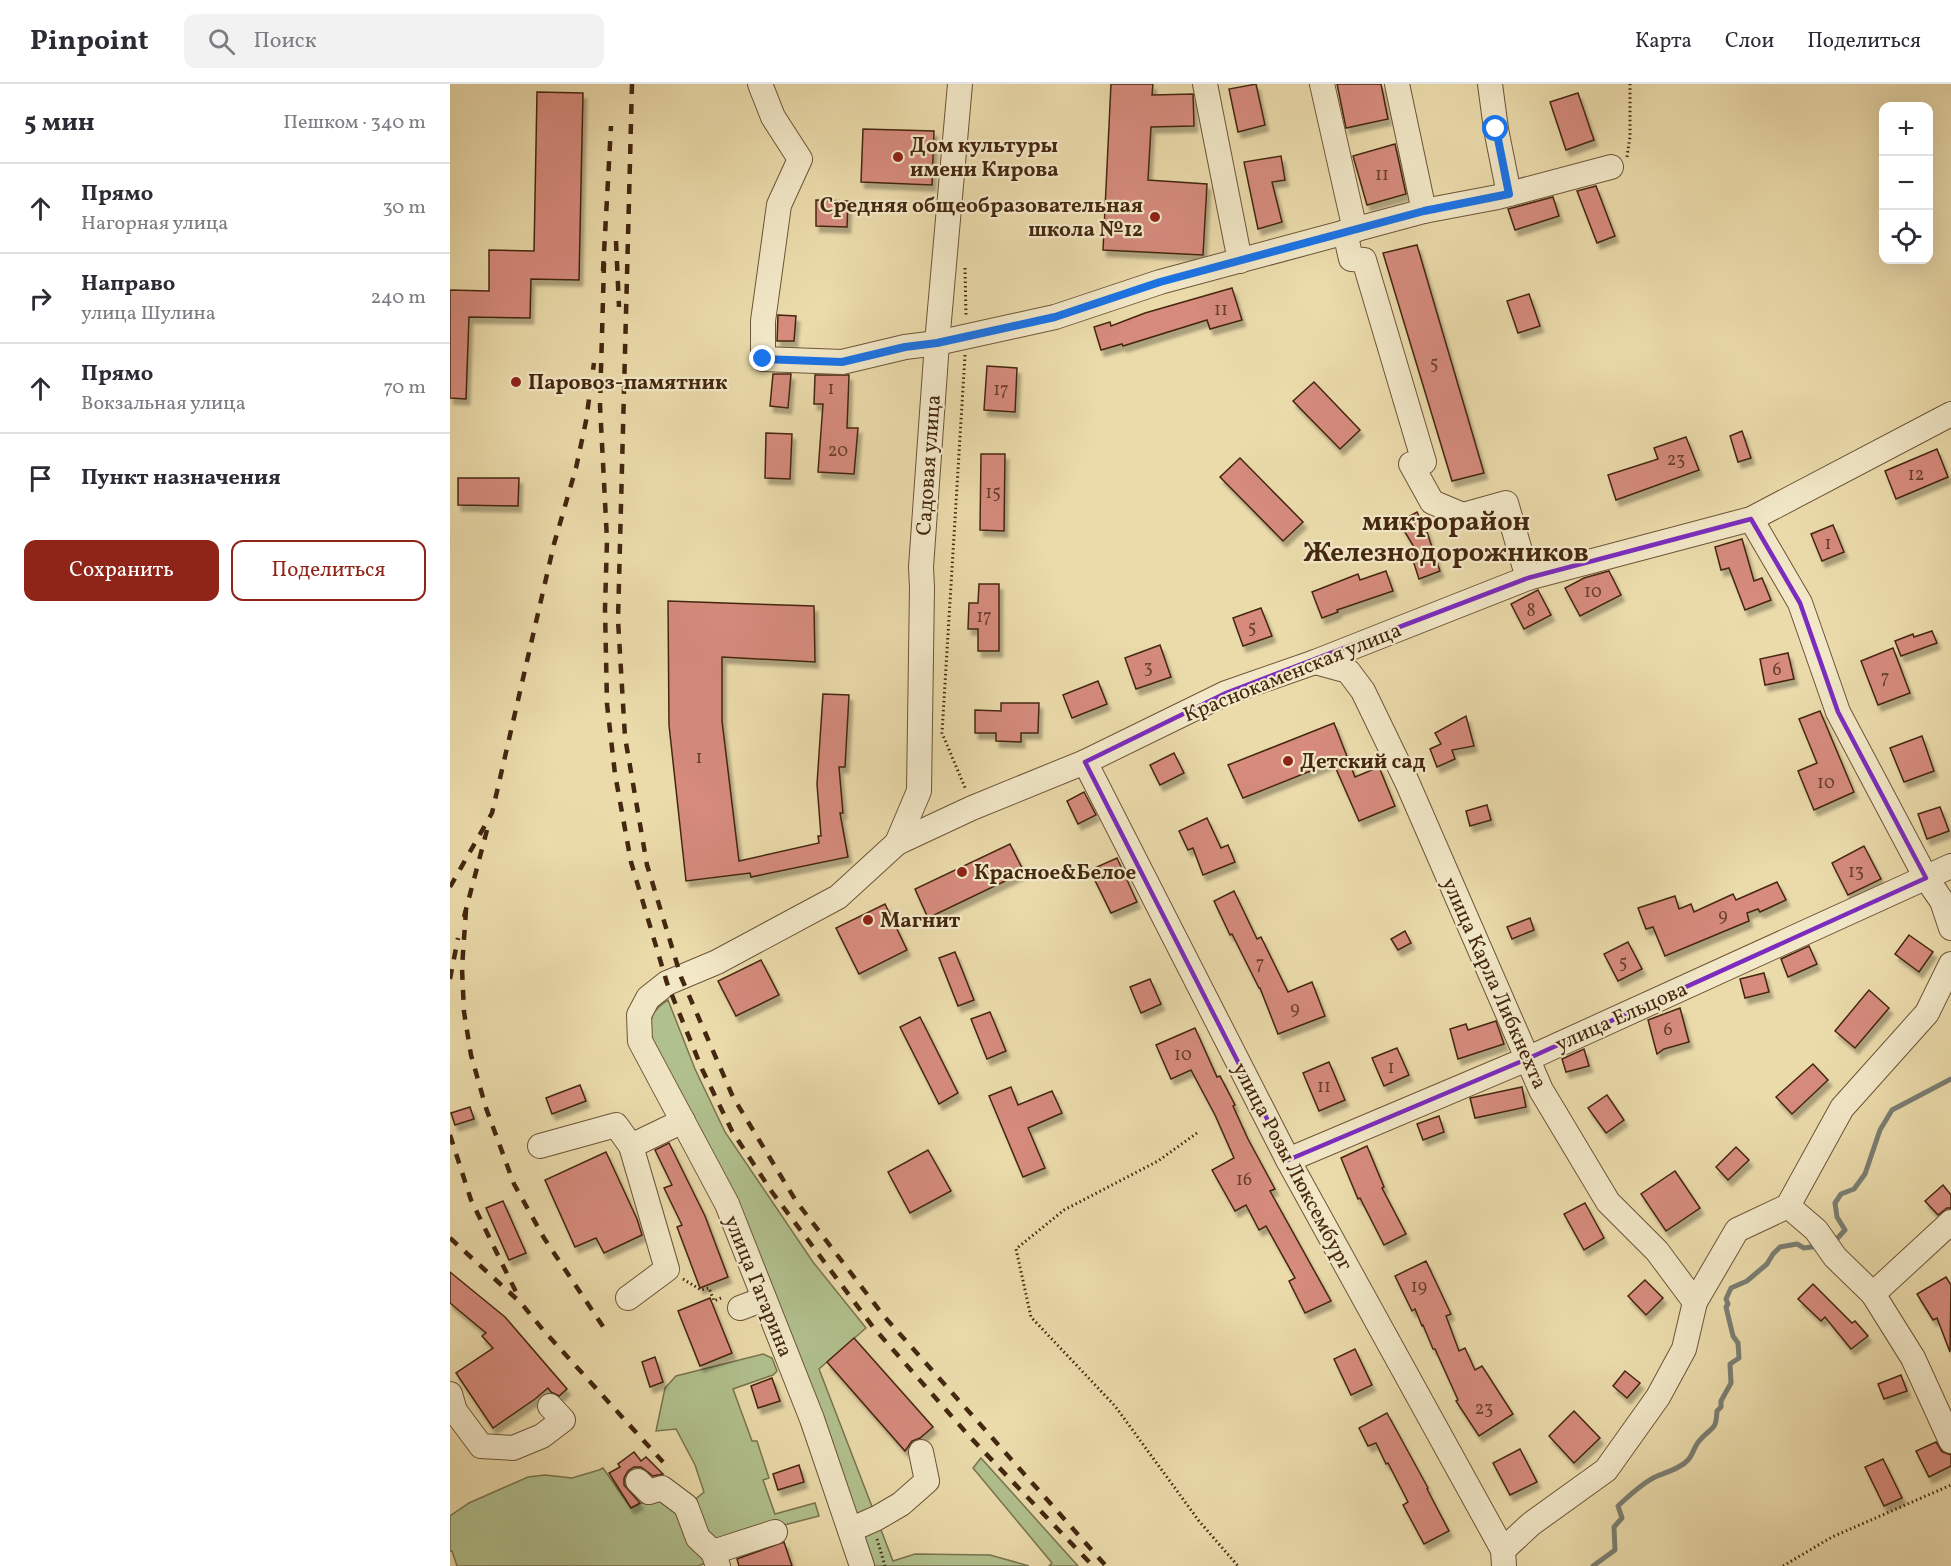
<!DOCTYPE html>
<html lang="ru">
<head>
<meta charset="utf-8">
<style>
	:root { --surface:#fff; --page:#f2f2f3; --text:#2b2b33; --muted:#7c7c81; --line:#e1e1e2; --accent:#8f2418 }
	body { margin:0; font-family:Vollkorn,serif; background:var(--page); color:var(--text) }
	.controls { position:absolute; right:18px; top:18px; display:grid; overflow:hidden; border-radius:12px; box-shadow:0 6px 24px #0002 }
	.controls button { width:54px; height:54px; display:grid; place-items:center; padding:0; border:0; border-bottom:2px solid var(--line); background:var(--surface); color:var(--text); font:30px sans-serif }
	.stop { position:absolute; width:18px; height:18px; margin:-14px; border:4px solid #1a73e8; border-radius:50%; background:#fff }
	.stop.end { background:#1a73e8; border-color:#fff; box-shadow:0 2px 6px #0008 }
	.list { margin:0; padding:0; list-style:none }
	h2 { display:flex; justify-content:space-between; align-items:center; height:78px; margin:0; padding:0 24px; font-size:26px }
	h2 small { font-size:20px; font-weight:400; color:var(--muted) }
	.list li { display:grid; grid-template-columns:39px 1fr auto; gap:18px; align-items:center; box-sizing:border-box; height:90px; padding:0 24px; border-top:2px solid var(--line) }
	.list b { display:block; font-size:22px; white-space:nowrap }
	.list p { margin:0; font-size:20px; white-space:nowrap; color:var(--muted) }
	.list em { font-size:20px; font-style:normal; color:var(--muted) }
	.actions { display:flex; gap:12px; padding:18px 24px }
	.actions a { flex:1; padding:14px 0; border:2px solid var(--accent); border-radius:12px; text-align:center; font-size:21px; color:var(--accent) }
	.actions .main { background:var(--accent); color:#fff }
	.icon { flex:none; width:33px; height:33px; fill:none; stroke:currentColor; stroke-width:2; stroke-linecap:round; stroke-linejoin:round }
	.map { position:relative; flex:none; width:1501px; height:1482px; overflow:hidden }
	header { display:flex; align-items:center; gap:36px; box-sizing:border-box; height:84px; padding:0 30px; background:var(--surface); border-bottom:2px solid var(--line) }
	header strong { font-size:28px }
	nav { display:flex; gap:33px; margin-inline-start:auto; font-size:21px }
	.search { width:420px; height:54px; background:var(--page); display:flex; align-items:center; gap:15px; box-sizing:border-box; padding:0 21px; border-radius:12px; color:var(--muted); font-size:22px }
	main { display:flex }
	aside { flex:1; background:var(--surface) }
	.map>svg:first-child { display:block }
</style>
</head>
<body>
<header>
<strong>Pinpoint</strong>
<div class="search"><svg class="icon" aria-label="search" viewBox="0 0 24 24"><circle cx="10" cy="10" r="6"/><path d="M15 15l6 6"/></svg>Поиск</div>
<nav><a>Карта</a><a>Слои</a><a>Поделиться</a></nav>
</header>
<main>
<aside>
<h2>5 мин<small>Пешком · 340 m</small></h2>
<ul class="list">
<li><svg class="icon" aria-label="ahead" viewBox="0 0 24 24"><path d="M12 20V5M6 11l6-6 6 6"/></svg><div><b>Прямо</b><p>Нагорная улица</p></div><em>30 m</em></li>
<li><svg class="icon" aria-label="right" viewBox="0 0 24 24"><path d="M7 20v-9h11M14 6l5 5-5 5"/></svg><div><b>Направо</b><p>улица Шулина</p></div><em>240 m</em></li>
<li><svg class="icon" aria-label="ahead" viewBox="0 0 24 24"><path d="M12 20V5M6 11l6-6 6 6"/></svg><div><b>Прямо</b><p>Вокзальная улица</p></div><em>70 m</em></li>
<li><svg class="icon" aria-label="arrive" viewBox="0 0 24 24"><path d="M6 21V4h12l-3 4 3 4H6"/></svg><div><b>Пункт назначения</b></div></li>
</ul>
<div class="actions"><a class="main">Сохранить</a><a>Поделиться</a></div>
</aside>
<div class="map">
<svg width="1501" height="1482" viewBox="0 0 1501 1482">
	<defs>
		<filter id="shadow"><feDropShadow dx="3.5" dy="6" stdDeviation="1.5" flood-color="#0004"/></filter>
	</defs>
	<rect width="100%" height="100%" fill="#ebdbab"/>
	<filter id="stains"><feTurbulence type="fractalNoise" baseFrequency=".00333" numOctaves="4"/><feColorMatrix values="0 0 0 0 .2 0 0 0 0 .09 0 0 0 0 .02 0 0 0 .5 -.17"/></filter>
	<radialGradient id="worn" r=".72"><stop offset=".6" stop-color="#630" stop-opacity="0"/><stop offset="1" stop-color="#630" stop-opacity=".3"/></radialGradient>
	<g fill="#b1c18e" stroke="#7a744f" stroke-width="1.5">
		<path d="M218 916 245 985 275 1048 363 1178 416 1244 369 1285 443 1477 465 1470 540 1471 579 1482H422L200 961C201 938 197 929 218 916Z"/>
		<polygon points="313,1270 322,1274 327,1287 323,1291 283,1305 302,1357 307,1357 319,1394 313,1396 325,1430 365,1419 369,1432 261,1460 241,1419 254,1408 245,1381 226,1345 206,1347 215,1304 226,1292"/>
		<polygon points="531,1374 628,1482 599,1482 602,1479 523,1384"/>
		<polygon points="153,1384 181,1424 209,1411 232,1431 258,1478 248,1482 7,1482 2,1467 0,1467 0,1432 19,1419 78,1393 95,1391 122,1394 149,1386"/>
	</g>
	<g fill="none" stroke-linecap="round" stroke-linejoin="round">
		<g stroke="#7a7e73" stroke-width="5">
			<polyline points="1384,1158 1395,1146 1387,1133 1385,1119 1391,1110 1404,1105 1415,1090 1430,1046 1442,1026 1501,995"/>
			<path d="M1143 1482 1165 1466 1164 1443 1172 1434 1168 1422C1180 1411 1191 1400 1205 1393 1216 1388 1230 1385 1238 1376 1243 1371 1244 1362 1250 1356 1262 1342 1266 1348 1267 1327L1271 1323V1317L1281 1299 1280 1280 1289 1274 1288 1259 1283 1252 1276 1223 1278 1220 1276 1215 1281 1204 1297 1197 1317 1180 1323 1170 1330 1163 1347 1160 1354 1164 1369 1162"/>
		</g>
	</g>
	<g fill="#d68b7d" stroke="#442710" stroke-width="1.5" filter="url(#shadow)">
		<polygon points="661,0 703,0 702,11 743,10 744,42 701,43 698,96 757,100 753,171 653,166"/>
		<polygon points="806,0 815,41 788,48 779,5"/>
		<polygon points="887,0 931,0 938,35 896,44"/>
		<polygon points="87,8 133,9 129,196 81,195 80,234 19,233 16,315 0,314 0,206 39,207 39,166 84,167"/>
		<polygon points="1128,9 1144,56 1116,66 1100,18"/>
		<polygon points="413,45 484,47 482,101 411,98"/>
		<polygon points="945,60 956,110 917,121 903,72"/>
		<polygon points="831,72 835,96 822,98 832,138 808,145 794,78"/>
		<polygon points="1146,102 1165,152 1147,159 1127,107"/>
		<polygon points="1103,113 1109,132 1065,146 1058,125"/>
		<polygon points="366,116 398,117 397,143 366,142"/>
		<polygon points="967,161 1034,389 1002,397 933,169"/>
		<polygon points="782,204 792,236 760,245 757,236 673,262 672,260 651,266 644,243 660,238 661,242 695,229"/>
		<polygon points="1079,210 1090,242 1068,249 1057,217"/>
		<polygon points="328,231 346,232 344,257 327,257"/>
		<polygon points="537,282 567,284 565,328 534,326"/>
		<polygon points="323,290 341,290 338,324 320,322"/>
		<polygon points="399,291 397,344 408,344 404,390 368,388 373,320 364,320 365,291"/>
		<polygon points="864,298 910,346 890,365 843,317"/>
		<polygon points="1292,347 1301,374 1288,378 1280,352"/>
		<polygon points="316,349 342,350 340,395 315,394"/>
		<polygon points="1236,353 1249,386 1166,416 1158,391 1208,375 1204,364"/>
		<polygon points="1487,365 1498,393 1446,415 1435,387"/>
		<polygon points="531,370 555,370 554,447 530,446"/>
		<polygon points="790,374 853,438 833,457 770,393"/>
		<polygon points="8,394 69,394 68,422 8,421"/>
		<polygon points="967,428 976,445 990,487 969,495 961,470 967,468 949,438"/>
		<polygon points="1383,441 1394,468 1372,477 1361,450"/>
		<polygon points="1292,455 1304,497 1312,494 1321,516 1295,526 1279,484 1271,486 1265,463"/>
		<polygon points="936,487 943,507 887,526 888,528 872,534 862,508 908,490 910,496"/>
		<polygon points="1159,487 1171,511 1130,532 1115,504 1134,494"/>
		<polygon points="529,500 549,500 549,567 528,567 528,545 518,545 519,519 528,519"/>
		<polygon points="1088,506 1101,531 1074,545 1061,520"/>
		<polygon points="218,517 364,522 365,578 272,573 272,637 289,777 369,759 368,752 371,752 367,700 373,610 399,611 395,683 389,683 393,729 390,729 398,773 301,793 300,789 236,797 219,641"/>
		<polygon points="811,524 822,552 793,562 783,534"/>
		<polygon points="1482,547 1487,559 1451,572 1445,557 1463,550 1464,553"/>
		<polygon points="710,561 721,593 686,605 675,574"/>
		<polygon points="1443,564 1460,609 1428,621 1411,577"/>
		<polygon points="1338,569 1344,595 1315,601 1310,575"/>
		<polygon points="648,597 657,620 622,634 613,611"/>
		<polygon points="551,619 589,619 588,649 571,649 571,658 546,657 546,649 525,649 525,626 551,627"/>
		<polygon points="1370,627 1404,708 1364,726 1348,687 1367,679 1349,635"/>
		<polygon points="1016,632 1024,662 1002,666 1005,675 987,683 980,665 991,660 985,649"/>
		<polygon points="884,639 905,693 929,683 945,722 909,737 883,678 793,714 778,681"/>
		<polygon points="1472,652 1484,687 1454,698 1440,664"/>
		<polygon points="724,669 734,689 710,701 700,681"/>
		<polygon points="634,708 646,731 628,740 617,717"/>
		<polygon points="1037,721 1041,736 1020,742 1016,727"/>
		<polygon points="1490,723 1499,747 1477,755 1468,730"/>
		<polygon points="757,734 771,764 778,761 785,778 753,791 743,764 738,766 729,747"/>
		<polygon points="560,760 574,788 478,834 465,805"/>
		<polygon points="1414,762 1431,795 1398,811 1382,779"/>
		<polygon points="667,774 687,818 661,829 640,786"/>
		<polygon points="1327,798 1336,816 1310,828 1308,825 1297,829 1299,837 1215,872 1203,843 1196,845 1188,824 1225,812 1229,825 1241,820 1244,828 1283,810 1286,816"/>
		<polygon points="784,807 807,855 811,853 838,908 862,898 875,932 828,950 810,904 809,904 782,850 780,851 764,817"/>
		<polygon points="435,820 457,866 409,890 386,844"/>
		<polygon points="1080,834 1084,846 1062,855 1057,843"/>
		<polygon points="955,847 961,859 948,866 941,855"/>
		<polygon points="1459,851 1483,868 1469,888 1445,870"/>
		<polygon points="1178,858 1192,885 1168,897 1154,870"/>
		<polygon points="1359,862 1367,880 1338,893 1331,875"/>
		<polygon points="505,868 524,916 508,922 489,874"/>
		<polygon points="311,876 329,911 286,932 268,897"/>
		<polygon points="1314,889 1319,908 1295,914 1290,895"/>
		<polygon points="700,895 711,920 691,929 680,903"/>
		<polygon points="1419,906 1439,924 1405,964 1385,947"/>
		<polygon points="1230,924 1239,958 1214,965 1207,970 1198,936"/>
		<polygon points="540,928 556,967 537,975 521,935"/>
		<polygon points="470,933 508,1009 489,1020 450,943"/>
		<polygon points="1046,937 1054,960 1008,975 1000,945 1016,940 1018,946"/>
		<polygon points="745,944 767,993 770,992 785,1021 783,1022 798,1055 825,1105 820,1107 881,1217 855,1229 839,1197 845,1194 816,1142 809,1146 796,1121 785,1127 762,1086 784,1074 765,1031 741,986 721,995 706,961"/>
		<polygon points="947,964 959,991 934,1002 922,974"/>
		<polygon points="1134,965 1139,982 1116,988 1112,975"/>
		<polygon points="879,978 895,1016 869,1027 853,989"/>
		<polygon points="1363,980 1378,996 1342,1030 1326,1013"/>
		<polygon points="130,1001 136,1017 102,1030 96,1014"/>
		<polygon points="561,1003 568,1021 602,1007 612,1029 578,1044 595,1084 573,1093 539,1012"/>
		<polygon points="1072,1003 1076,1023 1025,1034 1020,1014"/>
		<polygon points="1157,1011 1174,1036 1156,1049 1138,1024"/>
		<polygon points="20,1023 24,1035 5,1041 1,1029"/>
		<polygon points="989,1032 994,1048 973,1056 967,1040"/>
		<polygon points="219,1059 255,1132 278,1193 250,1204 227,1143 232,1141 214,1104 222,1101 205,1066"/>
		<polygon points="917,1062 934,1103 932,1104 956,1150 934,1161 910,1114 908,1115 891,1074"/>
		<polygon points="1286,1063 1299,1076 1278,1096 1266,1083"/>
		<polygon points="478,1066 501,1107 460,1129 438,1088"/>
		<polygon points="156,1068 187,1135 192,1151 154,1169 146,1154 125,1163 95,1096"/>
		<polygon points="1225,1087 1250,1124 1216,1147 1191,1110"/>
		<polygon points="1493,1101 1501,1111 1501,1124 1497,1124 1488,1131 1475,1117"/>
		<polygon points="53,1117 76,1169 59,1176 36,1124"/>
		<polygon points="1135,1119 1154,1154 1134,1166 1114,1130"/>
		<polygon points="976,1177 1001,1230 996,1232 1009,1267 1015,1264 1025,1286 1032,1282 1063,1330 1029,1352 1006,1317 1008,1316 985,1265 983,1265 973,1241 972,1242 965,1225 962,1227 945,1192"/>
		<polygon points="0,1188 55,1233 117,1305 109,1312 101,1308 98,1304 85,1315 43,1344 6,1289 43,1264 32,1252 36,1249 0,1219"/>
		<polygon points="1496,1193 1501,1201 1500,1268 1487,1234 1483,1236 1467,1210"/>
		<polygon points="1195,1196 1213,1214 1196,1231 1178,1212"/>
		<polygon points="1363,1200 1402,1239 1405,1237 1418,1252 1401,1265 1375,1233 1371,1237 1348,1215"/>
		<polygon points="260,1214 282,1269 250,1282 228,1227"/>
		<polygon points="404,1254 483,1343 470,1354 462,1357 455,1367 377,1278"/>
		<polygon points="905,1265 922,1301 901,1311 884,1275"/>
		<polygon points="205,1273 213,1298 200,1303 192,1278"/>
		<polygon points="1175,1287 1190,1299 1177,1314 1163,1302"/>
		<polygon points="1451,1291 1457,1307 1434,1315 1428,1300"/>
		<polygon points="322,1294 330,1317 308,1324 301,1302"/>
		<polygon points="1124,1327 1150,1354 1124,1379 1099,1352"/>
		<polygon points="937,1329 978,1404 977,1405 999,1447 974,1460 953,1421 958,1418 938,1379 936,1380 926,1359 918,1362 909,1344"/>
		<polygon points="1486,1358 1492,1368 1501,1371 1501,1382 1479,1393 1466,1367"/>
		<polygon points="1070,1365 1087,1398 1060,1411 1043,1379"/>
		<polygon points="184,1368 191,1377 196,1373 213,1390 203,1392 191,1383 184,1383 178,1387 174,1394 174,1401 190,1419 181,1424 159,1389 170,1383 168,1380"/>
		<polygon points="1433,1375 1452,1414 1434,1422 1415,1383"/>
		<polygon points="349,1381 354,1398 328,1406 323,1390"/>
		<polygon points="334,1458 342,1482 289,1482 287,1475"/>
	</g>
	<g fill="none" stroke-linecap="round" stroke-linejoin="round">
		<g stroke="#6e5437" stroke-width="26">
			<g id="minor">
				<polyline points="310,0 323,33 350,75 329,121 313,237 313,275 392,278 455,263 487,259 605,233 710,198 974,127 1048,113 1161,83"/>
				<polyline points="755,0 790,177"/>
				<polyline points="872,0 905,146"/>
				<polyline points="947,0 974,127"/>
				<polyline points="1040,0 1046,45 1059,110"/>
				<polyline points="895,148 901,175 914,176 974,378 961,380 982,418 1013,431 1056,419 1078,494"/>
				<polyline points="1301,435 1350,519 1388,628 1476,794 1492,817 1501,844"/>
				<polyline points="865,578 898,587 913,607 957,698 1091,1006 1158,1118 1207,1167 1245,1218"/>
				<polyline points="635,678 838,1076 1053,1466 1054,1482"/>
				<polyline points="447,759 469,707 472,504 471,483 487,259 510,0"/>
				<polyline points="90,1062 166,1041 181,1062"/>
				<polyline points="838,1076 1077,975 1501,782"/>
				<polyline points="1338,1122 1366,1146 1385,1173 1423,1210 1463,1274 1501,1357"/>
				<polyline points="1423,1210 1501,1138"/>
				<polyline points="178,1214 217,1185 181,1062 233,1037"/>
				<polyline points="290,1224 314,1215"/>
				<polyline points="0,1310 5,1327 31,1362 63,1364 92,1352 113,1336 100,1322"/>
				<polyline points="188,1397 199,1408 212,1404 236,1422 248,1454 263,1468 268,1482"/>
				<polyline points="400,1446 427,1434 451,1420 477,1397 471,1368"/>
				<polyline points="1053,1466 1081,1440 1156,1386 1208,1313 1234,1265 1245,1218 1287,1146 1338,1122 1392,1024 1477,929 1501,880"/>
				<polyline points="263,1468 325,1448"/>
				<polyline points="412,1482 362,1335 277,1120 190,957 189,931 198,914 217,899 267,878 388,813 447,759 522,724 635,678 776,609 865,578 1078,494 1301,435 1501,330"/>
			</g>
		</g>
		<g stroke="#442710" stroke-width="3" stroke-dasharray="1.5 3" stroke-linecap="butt">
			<polyline points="1177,73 1180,53 1180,0"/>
			<polyline points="515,184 516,232"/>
			<polyline points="515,271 492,649 516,706"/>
			<polyline points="747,1049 708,1077 614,1126 566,1165 581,1233 665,1322 749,1437 788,1482"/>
			<polyline points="233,1195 251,1206 259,1204 264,1217 271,1214"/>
			<polyline points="427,1455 435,1482"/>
			<polyline points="1333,1482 1382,1453 1501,1401"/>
		</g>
		<use href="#minor" stroke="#f2e8c8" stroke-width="24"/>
		<g stroke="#442710" stroke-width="4.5" stroke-dasharray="10 10" stroke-linecap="butt">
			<polyline points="182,0 168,536 175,653 197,781 231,893 283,1013 346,1117 433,1231 656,1482"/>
			<polyline points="166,157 169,223"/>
			<polyline points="154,179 150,321 157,456 155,525 157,620 165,690 181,778 217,899 252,985 282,1047 322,1108 423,1243 520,1353 643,1482"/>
			<polyline points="153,187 161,42"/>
			<polyline points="0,803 42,729 104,460 126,384 136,337 144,279"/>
			<polyline points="16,826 12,884 14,928 21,971 36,1024 64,1100 94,1154 156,1247"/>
			<polyline points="14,833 37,746"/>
			<polyline points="0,895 8,854"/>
			<polyline points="0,1051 21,1116 66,1208"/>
			<polyline points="0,1154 71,1219 94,1247 213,1378"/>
		</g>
	</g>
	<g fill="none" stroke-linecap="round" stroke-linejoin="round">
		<polyline stroke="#1a73e8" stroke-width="8" points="313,275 392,278 455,263 487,259 605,233 710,198 974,127 1059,110 1046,45"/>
	</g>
	<path fill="none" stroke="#7b2cbf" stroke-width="4.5" stroke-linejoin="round" d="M1301 435 1350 519 1388 628 1476 794 1077 975 838 1076 635 678 776 609 1078 494Z"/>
	<g fill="#8f2418" stroke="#f2e8c8" stroke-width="2">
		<circle cx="448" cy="73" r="6"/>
		<circle cx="705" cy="133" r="6"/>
		<circle cx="66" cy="298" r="6"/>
		<circle cx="838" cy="677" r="6"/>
		<circle cx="512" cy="788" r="6"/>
		<circle cx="418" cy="836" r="6"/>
	</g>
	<g text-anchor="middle" stroke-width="4.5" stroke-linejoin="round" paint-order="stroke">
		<g font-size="18" fill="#68402b">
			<text x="932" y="96">11</text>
			<text x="771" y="231">11</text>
			<text x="984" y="285">5</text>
			<text x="381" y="310">1</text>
			<text x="551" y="311">17</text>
			<text x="388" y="372">20</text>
			<text x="1226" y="381">23</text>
			<text x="1466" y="396">12</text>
			<text x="543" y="414">15</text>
			<text x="1378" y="465">1</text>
			<text x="1143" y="513">10</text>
			<text x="1081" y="532">8</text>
			<text x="534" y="538">17</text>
			<text x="802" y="549">5</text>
			<text x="698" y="589">3</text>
			<text x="1327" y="591">6</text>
			<text x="1435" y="599">7</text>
			<text x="249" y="679">1</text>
			<text x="1376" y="704">10</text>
			<text x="1406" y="793">13</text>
			<text x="1273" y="837">9</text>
			<text x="1173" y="884">5</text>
			<text x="810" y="885">7</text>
			<text x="845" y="930">9</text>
			<text x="1218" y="951">6</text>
			<text x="733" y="976">10</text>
			<text x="941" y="989">1</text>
			<text x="874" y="1008">11</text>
			<text x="794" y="1101">16</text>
			<text x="969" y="1208">19</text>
			<text x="1034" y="1330">23</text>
		</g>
		<g font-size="21" font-weight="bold" fill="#442710" stroke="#f2e8c8" text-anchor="start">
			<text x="460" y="68">Дом культуры<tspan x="460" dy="24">имени Кирова</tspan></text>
			<text x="693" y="128" text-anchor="end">Средняя общеобразовательная<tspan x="693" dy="24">школа №12</tspan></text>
			<text x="78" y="305">Паровоз-памятник</text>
			<text x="850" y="684">Детский сад</text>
			<text x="524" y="795">Красное&amp;Белое</text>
			<text x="430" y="843">Магнит</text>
		</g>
		<g font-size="21" fill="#442710" stroke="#f2e8c8">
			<text transform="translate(478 381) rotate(-86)" y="7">Садовая улица</text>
			<text transform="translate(842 588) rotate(-22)" y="7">Краснокаменская улица</text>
			<text transform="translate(1045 899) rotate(66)" y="7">улица Карла Либкнехта</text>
			<text transform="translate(1171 932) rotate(-24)" y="7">улица Ельцова</text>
			<text transform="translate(843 1082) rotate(62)" y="7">улица Розы Люксембург</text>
			<text transform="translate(309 1202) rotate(68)" y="7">улица Гагарина</text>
		</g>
		<g font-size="27" font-weight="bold" fill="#442710" stroke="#f2e8c8">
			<text x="996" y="446">микрорайон<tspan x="996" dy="31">Железнодорожников</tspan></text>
		</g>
	</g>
	<rect width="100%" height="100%" filter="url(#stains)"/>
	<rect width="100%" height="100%" fill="url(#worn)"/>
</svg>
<div class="controls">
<button>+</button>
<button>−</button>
<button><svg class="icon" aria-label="locate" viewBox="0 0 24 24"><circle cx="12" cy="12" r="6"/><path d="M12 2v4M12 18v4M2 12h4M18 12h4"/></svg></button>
</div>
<div class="stop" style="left:1046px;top:45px"></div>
<div class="stop end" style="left:313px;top:275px"></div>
</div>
</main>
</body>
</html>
